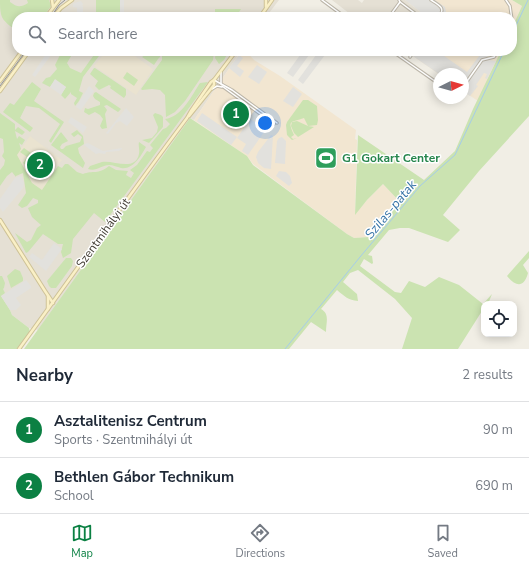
<!DOCTYPE html>
<html lang="en">
<head>
<meta charset="utf-8">
<style>
	:root { --surface:#fff; --page:#f6f6f7; --text:#1f2937; --muted:#747a83; --line:#e0e1e3; --accent:#0b8043 }
	body { margin:0; font-family:"Nunito Sans",sans-serif; background:var(--page); color:var(--text) }
	.controls { position:absolute; right:12px; bottom:12px; display:grid; overflow:hidden; border-radius:8px; box-shadow:0 2px 10px #0003 }
	.controls button { width:36px; height:36px; display:grid; place-items:center; padding:0; border:0; border-bottom:1px solid var(--line); background:var(--surface); color:var(--text); font:20px sans-serif }
	.compass { position:absolute; left:433px; top:68px; width:36px; height:36px; border-radius:50%; background:var(--surface); box-shadow:0 2px 10px #0003; rotate:85deg }
	.you { position:absolute; left:265px; top:123px; width:14px; height:14px; margin:-10px; border:3px solid #fff; border-radius:50%; background:#1a73e8; box-shadow:0 0 0 6px #1a73e833 }
	.badge { display:grid; place-items:center; width:26px; height:26px; border-radius:50%; background:var(--accent); color:#fff; font-size:13px; font-weight:700 }
	.pin { position:absolute; translate:-50% -50%; border:2px solid #fff; box-shadow:0 1px 4px #0006 }
	.list { margin:0; padding:0; list-style:none }
	h2 { display:flex; justify-content:space-between; align-items:center; height:52px; margin:0; padding:0 16px; font-size:17px }
	h2 small { font-size:13px; font-weight:400; color:var(--muted) }
	.list li { display:grid; grid-template-columns:26px 1fr auto; gap:12px; align-items:center; box-sizing:border-box; height:56px; padding:0 16px; border-top:1px solid var(--line) }
	.list b { display:block; font-size:15px; white-space:nowrap }
	.list p { margin:0; font-size:13px; white-space:nowrap; color:var(--muted) }
	.list em { font-size:13px; font-style:normal; color:var(--muted) }
	.icon { flex:none; width:22px; height:22px; fill:none; stroke:currentColor; stroke-width:2; stroke-linecap:round; stroke-linejoin:round }
	.map { position:relative; flex:none; width:529px; height:349px; overflow:hidden }
	.search { position:absolute; background:var(--surface); box-shadow:0 2px 10px #0003; left:12px; right:12px; top:12px; height:44px; display:flex; align-items:center; gap:10px; box-sizing:border-box; padding:0 14px; border-radius:16px; color:var(--muted); font-size:15px }
	.sheet { height:164px; background:var(--surface) }
	nav { display:flex; justify-content:space-around; align-items:center; box-sizing:border-box; height:56px; border-top:1px solid var(--line); background:var(--surface); font-size:11px; color:var(--muted) }
	nav a { display:grid; justify-items:center; gap:2px }
	nav .on { color:var(--accent) }
	.map>svg:first-child { display:block }
</style>
</head>
<body>
<div class="map">
<svg width="529" height="349" viewBox="0 0 529 349">
	<rect width="100%" height="100%" fill="#f1eee5"/>
	<g fill="#e5e0d4">
		<polygon points="0,0 279,0 266,17 17,17 17,51 241,51 194,120 190,118 38,330 29,328 12,315 10,310 1,296 0,285"/>
		<polygon points="332,0 358,0 362,3 364,0 405,0 427,17 354,17"/>
	</g>
	<g fill="#f2e6d1">
		<polygon points="405,0 512,0 522,6 512,28 512,17 427,17"/>
		<polygon points="241,51 246,51 254,60 280,76 356,130 355,139 357,140 355,214 367,200 383,184 400,202 369,237 354,238 347,234 253,164 247,156 194,120"/>
		<polygon points="412,51 501,51 478,101 463,91 463,74 439,74 410,54"/>
	</g>
	<g fill="#eae3d0">
		<polygon points="106,51 128,51 153,69 136,95 94,66"/>
		<polygon points="30,136 62,160 56,168 58,170 42,191 31,183 16,155"/>
	</g>
	<g fill="#cbe3b1">
		<path d="M0 0H10V2C17 7 20 8 28 3L27 0H49L51 6 43 17H17V31C2 20 0 19 0 0Z"/>
		<rect x="96" y="0" width="24" height="15"/>
		<path d="M512 0H529V116L479 171 443 215 460 230 448 242 409 228H400L389 230 368 255 372 256 373 263 372 264 364 259 360 266 395 292 401 293 409 281 425 287 439 277 459 285 483 304 492 294 488 304H484V310L482 311 458 349H402L412 318 395 299 358 270 350 273 343 282 357 294 358 301C348 300 344 296 337 290L321 309C330 314 326 322 326 332L311 322 289 349H24L190 118 247 156 253 165 347 234 354 238 369 237 400 202 383 184 367 200 355 215 358 135 424 180 455 151 473 109 501 51H512V28L522 6Z"/>
		<polygon points="215,9 241,9 236,17 215,17"/>
		<polygon points="62,51 74,51 67,63 70,68 81,73 96,52 95,51 102,52 83,77 79,91 83,93 79,101 75,106 74,103 77,98 71,94 71,92 65,99 61,95 66,87 55,80 50,87 42,83 46,78 50,77 57,69 55,65"/>
		<polygon points="162,51 214,51 213,60 185,101 175,112 166,117 165,95 160,90 152,89 142,90 141,89 162,60"/>
		<polygon points="216,51 229,51 224,60 219,64 215,58"/>
		<polygon points="149,52 159,53 160,54 160,57 158,59 154,65 142,57"/>
		<polygon points="94,68 95,68 126,89 126,95 124,98 110,88 111,86 109,85 99,90 95,86 98,81 90,74"/>
		<polygon points="127,72 138,80 134,86 123,78"/>
		<polygon points="32,82 41,89 34,101 64,122 51,143 49,141 60,124 39,108 26,106 20,118 33,128 30,132 3,112 10,103 14,105"/>
		<path d="M208 82 105 222 94 213 73 239 71 253 63 258 61 252 63 244H58L43 234 28 252 26 253 15 233 27 242 31 240 37 228 41 225 32 217 28 208 38 203V200L33 198 27 206 22 208 18 205 26 193 23 173 16 176V177L12 172 7 176 0 186V170L4 165 5 160 2 156 4 152 3 139 0 138V113L15 124V130L18 127 25 132 22 135 15 131 17 139 19 136 25 140 22 145 19 143 21 149 17 155 32 183 42 190 58 166 62 168 65 164H68L77 172 83 174C93 170 98 175 109 166L116 170 128 171 126 175 131 178 134 173 130 170 137 165 147 151 150 152 153 148 150 145 163 129 166 128 170 124 165 119C182 117 192 95 200 83Z"/>
		<polygon points="96,92 121,109 118,112 107,105 104,106 107,110 105,114 107,128 102,129 100,126 103,119 100,115 95,112 89,115 84,112 85,108 88,109 100,105 100,102 95,99 93,96 94,93"/>
		<path d="M303 100H308L317 106 318 120 317 125 308 126 304 118C291 123 287 119 294 135L291 137 293 139 297 138 292 140 287 135 286 125 287 122Z"/>
		<polygon points="155,113 161,115 163,117 163,127 149,143 142,140 152,138 157,132 158,127 153,115"/>
		<polygon points="297,121 308,126 314,127 298,137 294,133 291,126 292,122"/>
		<polygon points="77,130 83,136 84,144 78,148 79,153 85,163 83,168 51,145 61,132 68,141 62,144 60,147 61,149 63,149 66,146 80,142 82,137 78,134 74,137 71,134"/>
		<path d="M139 142 146 147C141 156 133 170 121 168 117 167 113 165 109 165 102 165 96 172 88 169L90 166C94 165 98 163 102 162 114 160 135 172 139 154 140 150 138 145 139 142Z"/>
		<polygon points="24,148 31,153 28,158 38,165 34,171 23,163 27,157 20,152"/>
		<path d="M529 251V258L523 265 528 273C524 288 516 287 507 276Z"/>
		<polygon points="66,258 71,258 73,261 72,266 56,288 51,288 49,286 47,281"/>
		<polygon points="15,269 20,271 23,278 23,281 11,288 7,276"/>
		<polygon points="0,276 2,276 5,283 4,288 3,289 5,293 1,296 10,310 12,315 29,328 30,332 17,349 0,349"/>
	</g>
	<g fill="#e2e1dd">
		<polygon points="120,0 124,0 124,15 134,15 135,17 77,16 77,8 73,7 73,5 74,3 81,1 83,4 82,6 83,6 83,13 82,14 84,15 120,15"/>
		<polygon points="405,0 435,0 445,7 446,12 453,17 427,17"/>
		<polygon points="48,51 54,51 35,77 32,75"/>
		<polygon points="303,51 312,51 293,77 287,73"/>
		<polygon points="319,51 328,51 303,84 298,80"/>
		<polygon points="412,51 437,51 467,72 483,51 489,51 491,52 487,57 488,60 496,61 487,79 485,78 487,74 484,73 476,85 478,86 470,96 463,91 463,74 439,74 410,54"/>
		<polygon points="239,55 243,58 237,66 244,71 240,77 229,68"/>
		<polygon points="257,65 267,72 259,84 248,77"/>
		<polygon points="55,79 66,87 61,95 50,87"/>
		<polygon points="89,86 94,91 81,110 76,107"/>
		<polygon points="293,87 302,94 293,107 283,101"/>
		<polygon points="126,108 134,117 127,126 120,121 116,123 108,134 106,133"/>
		<polygon points="202,113 237,137 231,145 197,121"/>
		<polygon points="71,117 87,127 83,133 68,122"/>
		<polygon points="250,119 259,125 257,128 264,132 248,155 242,151 246,144 237,138"/>
		<polygon points="271,135 273,136 271,169 264,168 258,163 256,157 258,152"/>
		<polygon points="282,137 286,141 285,164 275,163 277,141 279,138"/>
		<polygon points="88,143 103,151 122,148 122,149 119,151 106,152 105,154 99,153 96,154 84,145 85,144"/>
		<polygon points="279,171 286,172 290,176 292,183 289,186 276,176"/>
		<polygon points="20,176 22,177 24,183 23,188 3,212 0,208 0,199 15,178"/>
		<polygon points="54,243 62,249 46,271 29,257 32,253 42,260"/>
		<polygon points="26,280 31,286 31,288 16,298 21,305 16,310 10,310 1,296"/>
	</g>
	<g fill="none" stroke-linecap="round" stroke-linejoin="round">
		<g stroke="#a5ccea" stroke-width="1">
			<polyline points="512,34 528,0"/>
			<polyline points="285,349 360,257 420,186 455,155 504,51"/>
		</g>
		<g stroke="#bcb6a9" stroke-width="3.5">
			<g id="street">
				<polyline points="322,0 345,17"/>
				<path d="M431 0C439 5 446 8 439 17"/>
				<polyline points="506,0 510,6 512,20"/>
				<polyline points="400,2 420,17"/>
				<polyline points="389,17 400,2 399,0"/>
				<polyline points="392,51 439,84"/>
				<polyline points="405,51 407,53 410,51"/>
				<polyline points="410,57 414,51"/>
				<polyline points="214,80 232,90 277,123"/>
				<polyline points="221,84 221,72"/>
				<polyline points="222,86 274,124"/>
				<polyline points="463,87 482,60 494,57 498,51"/>
				<polyline points="212,89 217,86 222,87"/>
			</g>
		</g>
		<g stroke="#cec297" stroke-width="4.5">
			<g id="secondary">
				<polyline points="52,0 53,7"/>
				<polyline points="266,0 266,7"/>
				<polyline points="46,17 59,0"/>
				<polyline points="53,17 61,8 72,0"/>
				<polyline points="260,17 272,0"/>
				<polyline points="0,81 22,51"/>
				<polyline points="0,91 29,51"/>
				<polyline points="189,116 214,85 214,80"/>
				<polyline points="0,220 45,291 53,303"/>
				<polyline points="48,296 48,309"/>
				<path d="M19 349C75 272 130 194 187 118L191 111 211 82 214 80 236 51"/>
			</g>
		</g>
		<use href="#street" stroke="#fff" stroke-width="1.5"/>
		<use href="#secondary" stroke="#faf0c6" stroke-width="2.5"/>
		<g stroke="#949494" stroke-width="1">
			<polyline points="51,17 59,5 65,0"/>
			<polyline points="0,86 26,51"/>
		</g>
	</g>
	<defs>
		<g id="stadium-square" transform="scale(1.15)"><rect x="-9" y="-9" width="18" height="18" rx="4" fill="#2e9e5b" stroke="#fff"/><path d="M0-5a6.5 5 0 1 0 0 10a6.5 5 0 1 0 0-10ZM-3.5-1.8h7v3.6h-7Z" fill="#fff"/></g>
	</defs>
	<g fill-rule="evenodd">
		<use href="#stadium-square" x="326" y="158"/>
	</g>
	<g text-anchor="middle" stroke-width="3" stroke-linejoin="round" paint-order="stroke">
		<g font-size="12" font-weight="bold" fill="#27864d" stroke="#fff" text-anchor="start">
			<text x="342" y="162">G1 Gokart Center</text>
		</g>
		<g font-size="12" fill="#433e35" stroke="#fff">
			<text transform="translate(103 233) rotate(-54)" y="4">Szentmihályi út</text>
		</g>
		<g font-size="13" font-style="italic" fill="#3774a7" stroke="#fff">
			<text transform="translate(390 209) rotate(-50)" y="5">Szilas-patak</text>
		</g>
	</g>
</svg>
<div class="controls">
<button><svg class="icon" aria-label="locate" viewBox="0 0 24 24"><circle cx="12" cy="12" r="6"/><path d="M12 2v4M12 18v4M2 12h4M18 12h4"/></svg></button>
</div>
<svg class="compass" viewBox="-18 -18 36 36"><path d="M0-13l5 13h-10z" fill="#e53935"/><path d="M0 13l5-13h-10z" fill="#747a83"/></svg>
<div class="you"></div>
<div class="pin badge" style="left:236px;top:114px">1</div>
<div class="pin badge" style="left:40px;top:165px">2</div>
<div class="search"><svg class="icon" aria-label="search" viewBox="0 0 24 24"><circle cx="10" cy="10" r="6"/><path d="M15 15l6 6"/></svg>Search here</div>
</div>
<section class="sheet">
<h2>Nearby<small>2 results</small></h2>
<ul class="list">
<li><span class="badge">1</span><div><b>Asztalitenisz Centrum</b><p>Sports · Szentmihályi út</p></div><em>90 m</em></li>
<li><span class="badge">2</span><div><b>Bethlen Gábor Technikum</b><p>School</p></div><em>690 m</em></li>
</ul>
</section>
<nav>
<a class="on"><svg class="icon" aria-label="map" viewBox="0 0 24 24"><path d="M3 6l6-2 6 2 6-2v14l-6 2-6-2-6 2zM9 4v14M15 6v14"/></svg>Map</a>
<a><svg class="icon" aria-label="directions" viewBox="0 0 24 24"><path d="M12 3l9 9-9 9-9-9zM9 14v-3h6M13 9l2 2-2 2"/></svg>Directions</a>
<a><svg class="icon" aria-label="saved" viewBox="0 0 24 24"><path d="M7 4h10v16l-5-4-5 4z"/></svg>Saved</a>
</nav>
</body>
</html>
